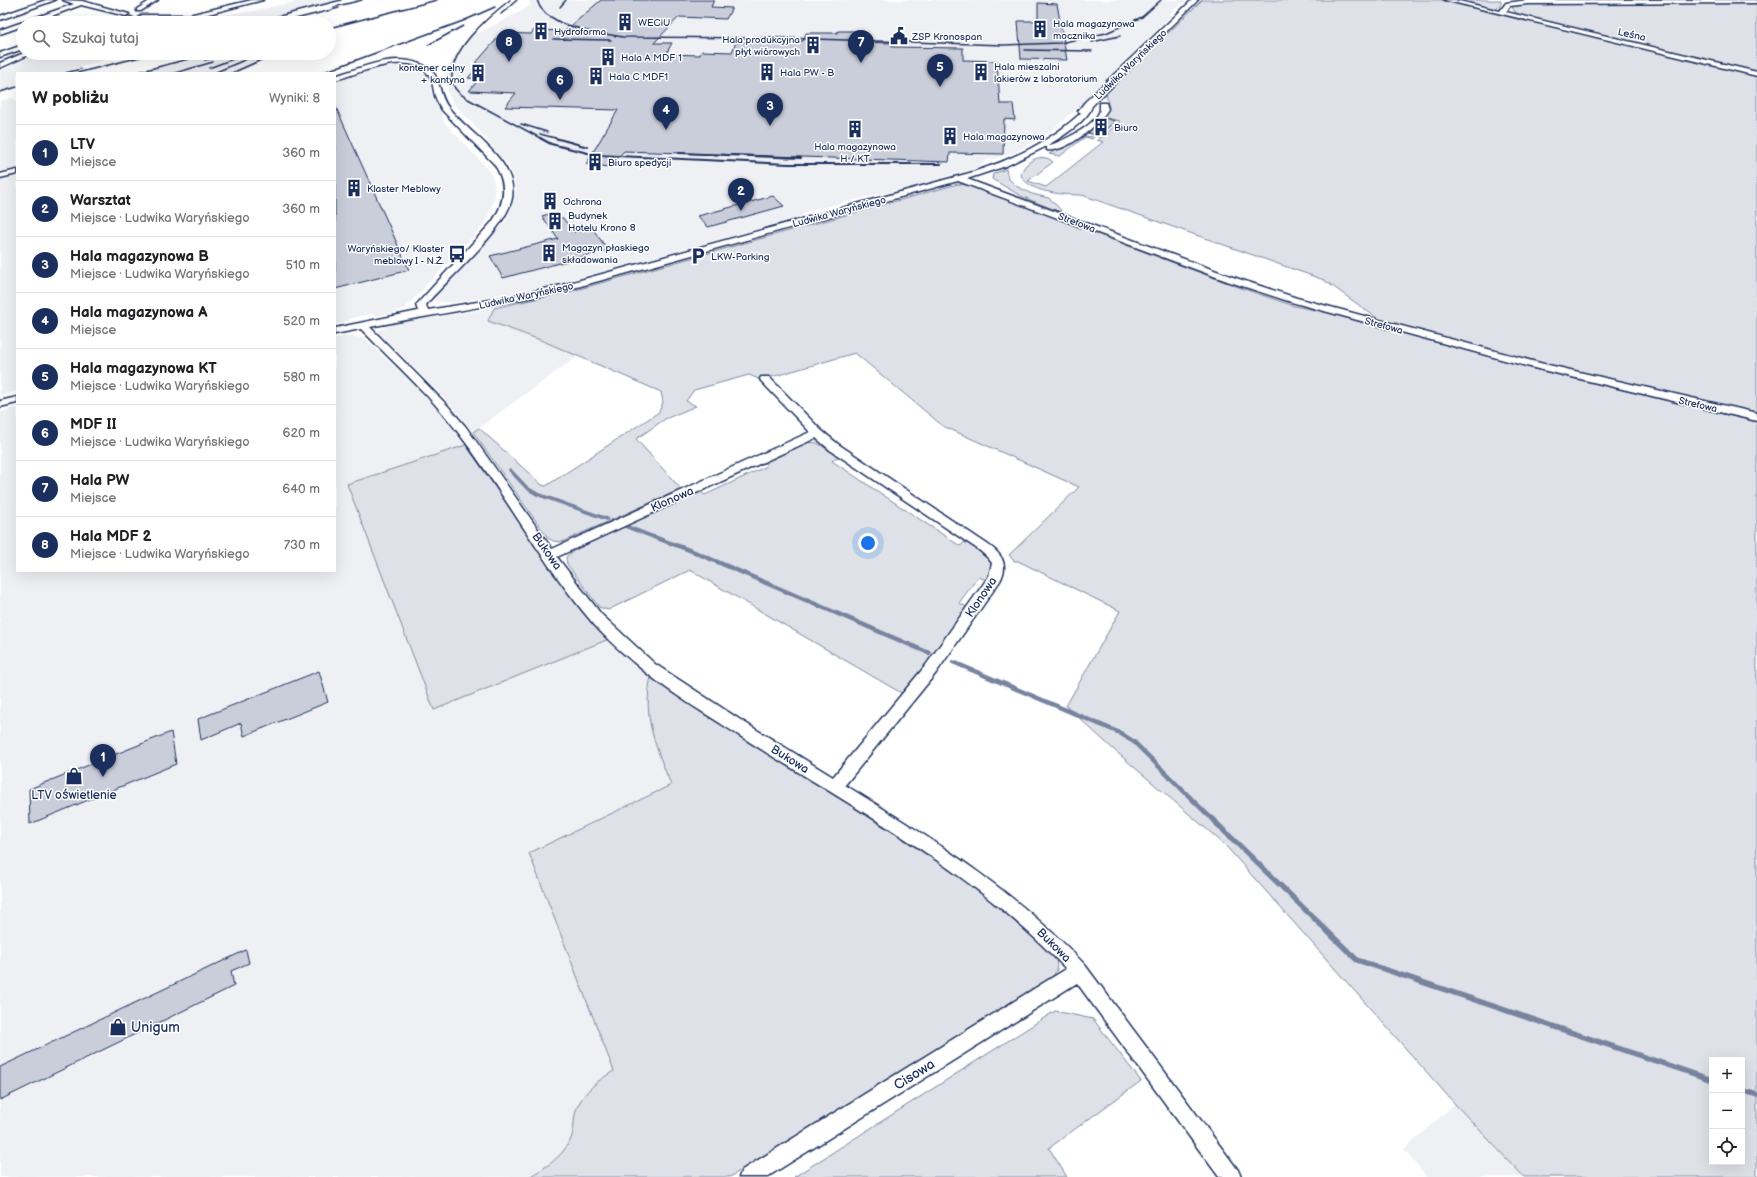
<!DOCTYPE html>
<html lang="pl">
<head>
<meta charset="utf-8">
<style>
	:root { --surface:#fff; --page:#f6f6f6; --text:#202124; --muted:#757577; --line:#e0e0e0; --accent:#1b2f5e }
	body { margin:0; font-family:"Balsamiq Sans",sans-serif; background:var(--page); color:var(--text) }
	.controls { position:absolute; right:12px; bottom:12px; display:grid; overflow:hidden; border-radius:0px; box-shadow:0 4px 16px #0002 }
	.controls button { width:36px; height:36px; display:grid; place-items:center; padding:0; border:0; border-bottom:1px solid var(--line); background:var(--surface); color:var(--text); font:20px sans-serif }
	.you { position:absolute; left:868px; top:543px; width:14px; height:14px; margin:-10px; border:3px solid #fff; border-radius:50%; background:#1a73e8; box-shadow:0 0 0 6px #1a73e833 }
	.badge { display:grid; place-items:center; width:26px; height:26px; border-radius:50%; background:var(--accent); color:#fff; font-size:13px; font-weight:700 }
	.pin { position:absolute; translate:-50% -33px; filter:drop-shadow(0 1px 2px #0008) }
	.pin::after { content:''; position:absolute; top:21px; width:14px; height:12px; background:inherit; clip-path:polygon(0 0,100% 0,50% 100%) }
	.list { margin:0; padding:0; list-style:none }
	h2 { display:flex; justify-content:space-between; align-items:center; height:52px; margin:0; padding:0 16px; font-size:17px }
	h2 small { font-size:13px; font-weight:400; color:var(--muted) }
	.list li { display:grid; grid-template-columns:26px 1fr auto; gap:12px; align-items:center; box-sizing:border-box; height:56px; padding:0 16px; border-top:1px solid var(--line) }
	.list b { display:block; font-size:15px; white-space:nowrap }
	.list p { margin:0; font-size:13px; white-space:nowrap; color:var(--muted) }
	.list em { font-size:13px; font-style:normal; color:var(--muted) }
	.icon { flex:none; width:22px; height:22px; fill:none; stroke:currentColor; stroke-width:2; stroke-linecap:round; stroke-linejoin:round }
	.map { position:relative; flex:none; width:1757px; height:1177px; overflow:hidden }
	.search { position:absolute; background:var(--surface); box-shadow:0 4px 16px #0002; left:16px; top:16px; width:320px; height:44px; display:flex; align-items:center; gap:10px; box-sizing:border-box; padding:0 14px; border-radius:22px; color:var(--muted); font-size:15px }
	.panel { position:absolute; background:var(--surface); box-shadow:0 4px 16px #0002; left:16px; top:72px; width:320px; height:500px; border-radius:0px }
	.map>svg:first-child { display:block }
</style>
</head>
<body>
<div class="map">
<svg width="1757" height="1177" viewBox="0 0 1757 1177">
	<rect width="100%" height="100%" fill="#fff"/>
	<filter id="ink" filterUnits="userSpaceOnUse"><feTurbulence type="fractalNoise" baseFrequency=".025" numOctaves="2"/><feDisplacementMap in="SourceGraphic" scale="8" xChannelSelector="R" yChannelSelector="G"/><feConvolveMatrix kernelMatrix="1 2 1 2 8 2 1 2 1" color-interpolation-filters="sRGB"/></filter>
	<g filter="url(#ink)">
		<g fill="#eff0f4">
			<polygon points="302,0 338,0 249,23 181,23 177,20 254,11"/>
			<polygon points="529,0 1187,0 1170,13 1170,17 1063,121 1047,134 1014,153 985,161 977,168 918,185 808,211 801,217 556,284 506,294 453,303 434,301 435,296 464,262 505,222 512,207 516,189 514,178 509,166 486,141 488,140 453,103 448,93 445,77 446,71 457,52 472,32 479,33 531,6"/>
			<polygon points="39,53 96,53 105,60 58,73 17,73 17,86 0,91 0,71"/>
			<polygon points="219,53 280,53 235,73 131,73 178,61 180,63"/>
			<polygon points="396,64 410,66 428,76 432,95 441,112 444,122 487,168 494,181 495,196 486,222 482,227 405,308 397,312 377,316 372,314 352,318 346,322 335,325 335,79 382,66"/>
			<polygon points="13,98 17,102 17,168 0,172 0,101"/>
			<polygon points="17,174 17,391 0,395 0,178"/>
			<polygon points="494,308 488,321 543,341 578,356 473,432 451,405 377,331 392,324"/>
			<polygon points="351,335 360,338 363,337 425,395 466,445 347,484 434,709 609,639 651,676 648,690 658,752 671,785 529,853 614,1071 603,1077 576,1110 571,1139 562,1153 552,1164 529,1177 0,1177 0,412 17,408 17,571 335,571 335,338"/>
			<polygon points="1455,1104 1524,1177 1427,1177 1404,1149"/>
		</g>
		<g fill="#dee1e7" stroke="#7c88a2" fill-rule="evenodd">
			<path d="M1202 0H1441L1757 75V414L1538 363 1381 321 1324 280 1082 195C1065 195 1028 193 1021 175 1023 162 1042 151 1053 162L1028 181 1046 187 1103 142 1097 140 1105 135 1108 136 1109 134 1107 133 1120 121 1102 117 1109 108 1106 94Z"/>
			<path d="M1451 0H1501C1501 2 1501 5 1500 6 1494 13 1460 2 1451 0Z"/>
			<polygon points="1757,2 1757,72 1526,18 1515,12 1512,7 1526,4"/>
			<polygon points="1084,136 1094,137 1092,139 1085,137 1060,156 1049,154"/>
			<polygon points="1006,169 1008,178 1016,186 1032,194 1049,198 1061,210 1060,212 1021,196 992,179 993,174"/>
			<path d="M958 184 967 185 1035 208 1075 226 1241 288 1294 306 1321 311 1538 370 1757 422V1177H1524L1455 1104 1224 844 1113 749 1066 706 1120 611 1018 561H1014L1009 555 1079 487 943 426 855 353 761 380 749 375 694 390 686 401 696 406 665 419 636 439 681 489 562 542 553 541 548 538 473 432 479 428 542 485 546 486 659 412 663 402 661 392 543 341 488 321 494 308 572 291ZM1712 1060H1742V1162H1712Z"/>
			<path d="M806 442 817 443 839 456 832 461 960 546 966 541C982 552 1001 560 986 580L978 577 959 603 967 607 925 666 903 694 690 570 608 610 599 607 567 564 566 557 576 549 574 547 699 490 705 495 767 466 763 461Z"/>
			<polygon points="466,445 564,586 591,621 609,639 434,710 347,484"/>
			<path d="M651 676 931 855 1009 914 1056 957 1057 970 1051 979 730 1177H529C546 1167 560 1159 570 1141 575 1131 573 1120 576 1110 583 1092 598 1080 614 1071L529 853 671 785C656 747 642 718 651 676Z"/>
			<polygon points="1055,1011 1093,1019 1141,1081 1049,1148 1067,1177 794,1177"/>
		</g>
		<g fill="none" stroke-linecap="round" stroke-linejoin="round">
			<g stroke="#77839f" stroke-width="3.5">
				<polyline points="510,470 527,488 537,494 607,519"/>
				<polyline points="625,526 656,538"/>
			</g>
			<g stroke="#77839f" stroke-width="4.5">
				<polyline points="654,537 692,551 929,653"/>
				<polyline points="953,662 1120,733 1134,742 1213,820"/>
			</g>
			<g stroke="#77839f" stroke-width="5.5">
				<polyline points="1212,819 1357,960 1712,1080"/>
				<polyline points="1742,1090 1757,1095"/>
			</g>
		</g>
		<g fill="#caceda" stroke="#1b2f5e">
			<polygon points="601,0 714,0 711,7 732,8 726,19 679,17 654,43 672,43 666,54 700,55 702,51 732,52 736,42 759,42 762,40 803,41 806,33 837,33 838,31 860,31 857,42 892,43 892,47 963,48 963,60 997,61 1000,104 1013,104 1015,120 1004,119 1003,154 950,153 949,162 624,151 609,167 586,164 618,110 505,107 516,93 469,91 479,79 468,78 479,66 474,65 502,33 531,34 534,30 565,31"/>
			<polygon points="1038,3 1057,4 1067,60 1021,59 1018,21 1038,21"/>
			<polygon points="335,105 409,270 335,289"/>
			<polygon points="1104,118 1115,121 1099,136 1088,133"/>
			<polygon points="773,196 784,206 708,227 698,216"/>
			<polygon points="556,212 561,218 563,218 573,232 592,228 608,250 503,278 490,256 558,239 542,216"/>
			<polygon points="319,671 328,702 244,736 241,723 201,740 198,719"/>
			<polygon points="171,732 176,764 30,824 29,789"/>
			<polygon points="246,950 249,963 231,971 234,986 0,1100 0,1067"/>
		</g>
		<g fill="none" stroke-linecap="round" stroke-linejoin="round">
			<g stroke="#1b2f5e" stroke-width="3">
				<g id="minor">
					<polygon points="46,0 55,0 0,20 0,16"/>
					<polygon points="63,0 82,1 129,14 126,16 81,5 33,23 23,23 23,26 0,34 0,30 74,4"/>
					<polygon points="151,0 158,0 141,11 137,11 137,9"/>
					<polygon points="252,0 263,0 189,19 142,19 139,17 142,15 189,15"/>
					<path d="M1192 0H1198L1092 106C1088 121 1060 138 1047 146 1061 142 1098 125 1100 109 1100 107 1100 105 1100 103H1106L1108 109C1099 125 1066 153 1047 150V146L1006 166 967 179 1233 277 1297 298 1540 363 1757 413V421L1534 368 1291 302 1227 281 958 181 563 291C499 305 434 314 370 327L448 406 466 427 552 549 810 432 761 381 760 379 761 377H769L821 430 838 444 987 544C1002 554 1009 564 1000 581L936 673 845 785C931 838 1016 891 1085 965L1238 1170 1241 1177H1219L1077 983 767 1177H739L742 1170 1066 969C974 871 852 807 740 736 708 715 673 695 644 671 626 656 606 639 591 621 541 562 504 492 457 431 429 394 393 362 361 329L335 334V328L418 311 416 305 418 303 492 222C505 203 508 184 494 164L442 110C439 105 437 101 435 96 433 89 433 81 429 75 409 49 359 74 335 80V76C361 68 390 54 417 63 444 71 435 89 448 107 468 134 518 160 512 198 507 228 451 276 429 301L426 305 428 310 502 298 562 285 973 172C1014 159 1049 142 1081 113L1078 111 1085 102ZM816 438 830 450 979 550 987 557 992 563 989 576 926 665 833 777 739 719 655 664 601 614 557 557Z"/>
					<polygon points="1444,0 1455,0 1500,11 1506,3 1528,0 1757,0 1757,3 1528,4 1510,6 1506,12 1757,72 1757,76"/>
					<polygon points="131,17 133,18 133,20 125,23 116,23"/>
					<polygon points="23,45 23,49 0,57 0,53"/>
					<polygon points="24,53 33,53 0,68 0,63"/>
					<polygon points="17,170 17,174 0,178 0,174"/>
					<polygon points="17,397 17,403 0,407 0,401"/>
				</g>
			</g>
			<use href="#minor" fill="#fff" fill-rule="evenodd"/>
			<g stroke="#1b2f5e" stroke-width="1.5">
				<path d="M510 0C489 16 444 54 453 84 455 91 462 95 468 99L542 139"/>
				<polyline points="537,0 540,7 546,14 561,23 587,31 623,37 782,38 1004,45 1060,43 1106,33 1142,17 1161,0"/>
				<polyline points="334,7 362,0"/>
				<polyline points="560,7 566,0"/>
				<polyline points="501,14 517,0"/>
				<polyline points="252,23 341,0"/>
				<polyline points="280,23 339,8"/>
				<polyline points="329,28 437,0"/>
				<polyline points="553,39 611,40"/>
				<polyline points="1092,42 1120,36"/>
				<polyline points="428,45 463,26"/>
				<polyline points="1024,50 1092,51"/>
				<polyline points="227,58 242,53"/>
				<polyline points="205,60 231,53"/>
				<polyline points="209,68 249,53"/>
				<polyline points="65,73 81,69"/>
				<polyline points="77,73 156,53"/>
				<polyline points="134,73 212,53"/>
				<polyline points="175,73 213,62"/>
				<polyline points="214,73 261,53"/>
				<polyline points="232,73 277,53"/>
				<polyline points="321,73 463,21 495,7"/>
				<polyline points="0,92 17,87"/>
				<polyline points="521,124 547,132"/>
				<polyline points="540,134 559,139"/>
			</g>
			<g stroke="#1b2f5e" stroke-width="2">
				<polyline points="540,138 551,144 596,155 788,164 941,164"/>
				<polyline points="555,138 588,147"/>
				<polyline points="679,153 801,158"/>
			</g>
		</g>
	</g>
	<defs>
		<g id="building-bare" transform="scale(1.38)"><path d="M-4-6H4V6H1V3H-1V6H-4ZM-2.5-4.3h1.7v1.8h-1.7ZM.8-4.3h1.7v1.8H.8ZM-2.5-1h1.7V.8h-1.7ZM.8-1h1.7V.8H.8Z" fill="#1b2f5e" stroke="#fff" stroke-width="2.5" paint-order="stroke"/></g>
		<g id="civic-bare" transform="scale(1.38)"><path d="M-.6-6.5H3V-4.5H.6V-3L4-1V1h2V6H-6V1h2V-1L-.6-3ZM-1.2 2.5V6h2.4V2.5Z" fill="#1b2f5e" stroke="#fff" stroke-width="2.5" paint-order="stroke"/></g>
		<g id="bus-bare" transform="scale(1.38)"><path d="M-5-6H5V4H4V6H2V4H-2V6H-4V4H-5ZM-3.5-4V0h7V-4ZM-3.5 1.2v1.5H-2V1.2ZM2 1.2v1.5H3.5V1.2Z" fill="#1b2f5e" stroke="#fff" stroke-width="2.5" paint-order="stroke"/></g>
		<g id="parking-bare" transform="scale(1.38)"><path d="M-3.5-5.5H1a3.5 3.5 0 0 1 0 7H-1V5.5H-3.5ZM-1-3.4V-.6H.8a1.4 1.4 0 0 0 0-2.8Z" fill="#1b2f5e" stroke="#fff" stroke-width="2.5" paint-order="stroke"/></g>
		<g id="shop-bare" transform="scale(1.38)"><path d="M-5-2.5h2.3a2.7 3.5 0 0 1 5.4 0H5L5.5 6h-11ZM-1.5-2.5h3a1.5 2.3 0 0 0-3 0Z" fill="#1b2f5e" stroke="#fff" stroke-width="2.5" paint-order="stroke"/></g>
	</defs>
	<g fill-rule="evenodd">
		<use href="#building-bare" x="625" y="22"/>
		<use href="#building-bare" x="1040" y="29"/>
		<use href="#building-bare" x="541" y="31"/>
		<use href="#civic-bare" x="899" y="36"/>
		<use href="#building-bare" x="813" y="45"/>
		<use href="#building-bare" x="608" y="57"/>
		<use href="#building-bare" x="767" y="72"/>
		<use href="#building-bare" x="981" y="72"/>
		<use href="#building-bare" x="478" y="73"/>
		<use href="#building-bare" x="596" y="76"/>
		<use href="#building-bare" x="1101" y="127"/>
		<use href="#building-bare" x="855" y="129"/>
		<use href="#building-bare" x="950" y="136"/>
		<use href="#building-bare" x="595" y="162"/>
		<use href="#building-bare" x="354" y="188"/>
		<use href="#building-bare" x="550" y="201"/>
		<use href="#building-bare" x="555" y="221"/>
		<use href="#building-bare" x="549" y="253"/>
		<use href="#bus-bare" x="457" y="254"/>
		<use href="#parking-bare" x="698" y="256"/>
		<use href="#shop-bare" x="74" y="776"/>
		<use href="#shop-bare" x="118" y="1027"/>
	</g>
	<g text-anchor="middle" stroke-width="3" stroke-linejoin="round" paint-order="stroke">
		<g font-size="10" fill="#1b2f5e" stroke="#fff" text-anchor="start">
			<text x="638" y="26">WECiU</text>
			<text x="1053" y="27">Hala magazynowa<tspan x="1053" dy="12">mocznika</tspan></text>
			<text x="554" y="35">Hydroforma</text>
			<text x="912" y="40">ZSP Kronospan</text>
			<text x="800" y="43" text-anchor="end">Hala produkcyjna<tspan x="800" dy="12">płyt wiórowych</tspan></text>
			<text x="621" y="61">Hala A MDF 1</text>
			<text x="994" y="70">Hala mieszalni<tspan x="994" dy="12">lakierów z laboratorium</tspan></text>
			<text x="465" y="71" text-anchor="end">kontener celny<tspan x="465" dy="12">+ kantyna</tspan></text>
			<text x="780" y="76">Hala PW - B</text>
			<text x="609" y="80">Hala C MDF1</text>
			<text x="1114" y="131">Biuro</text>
			<text x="963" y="140">Hala magazynowa</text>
			<text x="855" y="150" text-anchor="middle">Hala magazynowa<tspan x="855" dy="12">H / KT</tspan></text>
			<text x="608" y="166">Biuro spedycji</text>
			<text x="367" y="192">Klaster Meblowy</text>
			<text x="563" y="205">Ochrona</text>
			<text x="568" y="219">Budynek<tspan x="568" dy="12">Hotelu Krono 8</tspan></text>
			<text x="562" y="251">Magazyn płaskiego<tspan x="562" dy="12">składowania</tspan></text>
			<text x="444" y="252" text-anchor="end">Waryńskiego/ Klaster<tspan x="444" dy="12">meblowy I - N.Ż.</tspan></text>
			<text x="711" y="260">LKW-Parking</text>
		</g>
		<g font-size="10" fill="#1b2f5e" stroke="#fff">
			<text transform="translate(1632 34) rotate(13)" y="4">Leśna</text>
			<text transform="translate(1130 64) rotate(-44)" y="4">Ludwika Waryńskiego</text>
			<text transform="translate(839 211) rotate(-15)" y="4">Ludwika Waryńskiego</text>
			<text transform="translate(1077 222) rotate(21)" y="4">Strefowa</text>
			<text transform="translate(526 295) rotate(-12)" y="4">Ludwika Waryńskiego</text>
			<text transform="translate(1384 325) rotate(15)" y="4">Strefowa</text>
			<text transform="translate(1698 404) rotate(13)" y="4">Strefowa</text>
		</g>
		<g font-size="12" fill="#1b2f5e" stroke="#fff">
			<text transform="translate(672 499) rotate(-24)" y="4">Klonowa</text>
			<text transform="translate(547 551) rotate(55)" y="4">Bukowa</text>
			<text transform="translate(981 597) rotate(-56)" y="4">Klonowa</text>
			<text transform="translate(790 759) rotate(32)" y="4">Bukowa</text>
			<text transform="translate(1054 945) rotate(45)" y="4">Bukowa</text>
		</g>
		<g font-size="12" fill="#1b2f5e" stroke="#fff">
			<text x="74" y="799">LTV oświetlenie</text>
		</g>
		<g font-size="14" fill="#1b2f5e" stroke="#fff" text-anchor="start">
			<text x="131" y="1032">Unigum</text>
		</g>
		<g font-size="14" fill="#1b2f5e" stroke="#fff">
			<text transform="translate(914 1074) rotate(-32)" y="5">Cisowa</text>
		</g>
	</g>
</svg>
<div class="controls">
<button>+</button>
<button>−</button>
<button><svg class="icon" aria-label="locate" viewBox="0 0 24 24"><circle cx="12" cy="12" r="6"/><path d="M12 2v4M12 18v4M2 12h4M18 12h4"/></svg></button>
</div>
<div class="you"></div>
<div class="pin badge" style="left:103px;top:777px">1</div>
<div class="pin badge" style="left:741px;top:211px">2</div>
<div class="pin badge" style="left:770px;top:126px">3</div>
<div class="pin badge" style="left:666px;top:130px">4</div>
<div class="pin badge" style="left:940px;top:87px">5</div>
<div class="pin badge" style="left:560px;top:100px">6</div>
<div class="pin badge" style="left:861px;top:63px">7</div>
<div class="pin badge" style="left:509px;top:62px">8</div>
<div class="search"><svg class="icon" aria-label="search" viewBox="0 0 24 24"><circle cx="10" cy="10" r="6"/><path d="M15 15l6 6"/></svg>Szukaj tutaj</div>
<section class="panel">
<h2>W pobliżu<small>Wyniki: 8</small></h2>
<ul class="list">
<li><span class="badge">1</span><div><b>LTV</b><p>Miejsce</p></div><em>360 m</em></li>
<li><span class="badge">2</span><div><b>Warsztat</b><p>Miejsce · Ludwika Waryńskiego</p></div><em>360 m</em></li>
<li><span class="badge">3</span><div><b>Hala magazynowa B</b><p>Miejsce · Ludwika Waryńskiego</p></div><em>510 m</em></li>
<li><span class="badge">4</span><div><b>Hala magazynowa A</b><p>Miejsce</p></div><em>520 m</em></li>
<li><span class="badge">5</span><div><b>Hala magazynowa KT</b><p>Miejsce · Ludwika Waryńskiego</p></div><em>580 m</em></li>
<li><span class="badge">6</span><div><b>MDF II</b><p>Miejsce · Ludwika Waryńskiego</p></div><em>620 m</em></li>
<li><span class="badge">7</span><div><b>Hala PW</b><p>Miejsce</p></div><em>640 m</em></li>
<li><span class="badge">8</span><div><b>Hala MDF 2</b><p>Miejsce · Ludwika Waryńskiego</p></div><em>730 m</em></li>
</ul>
</section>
</div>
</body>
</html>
